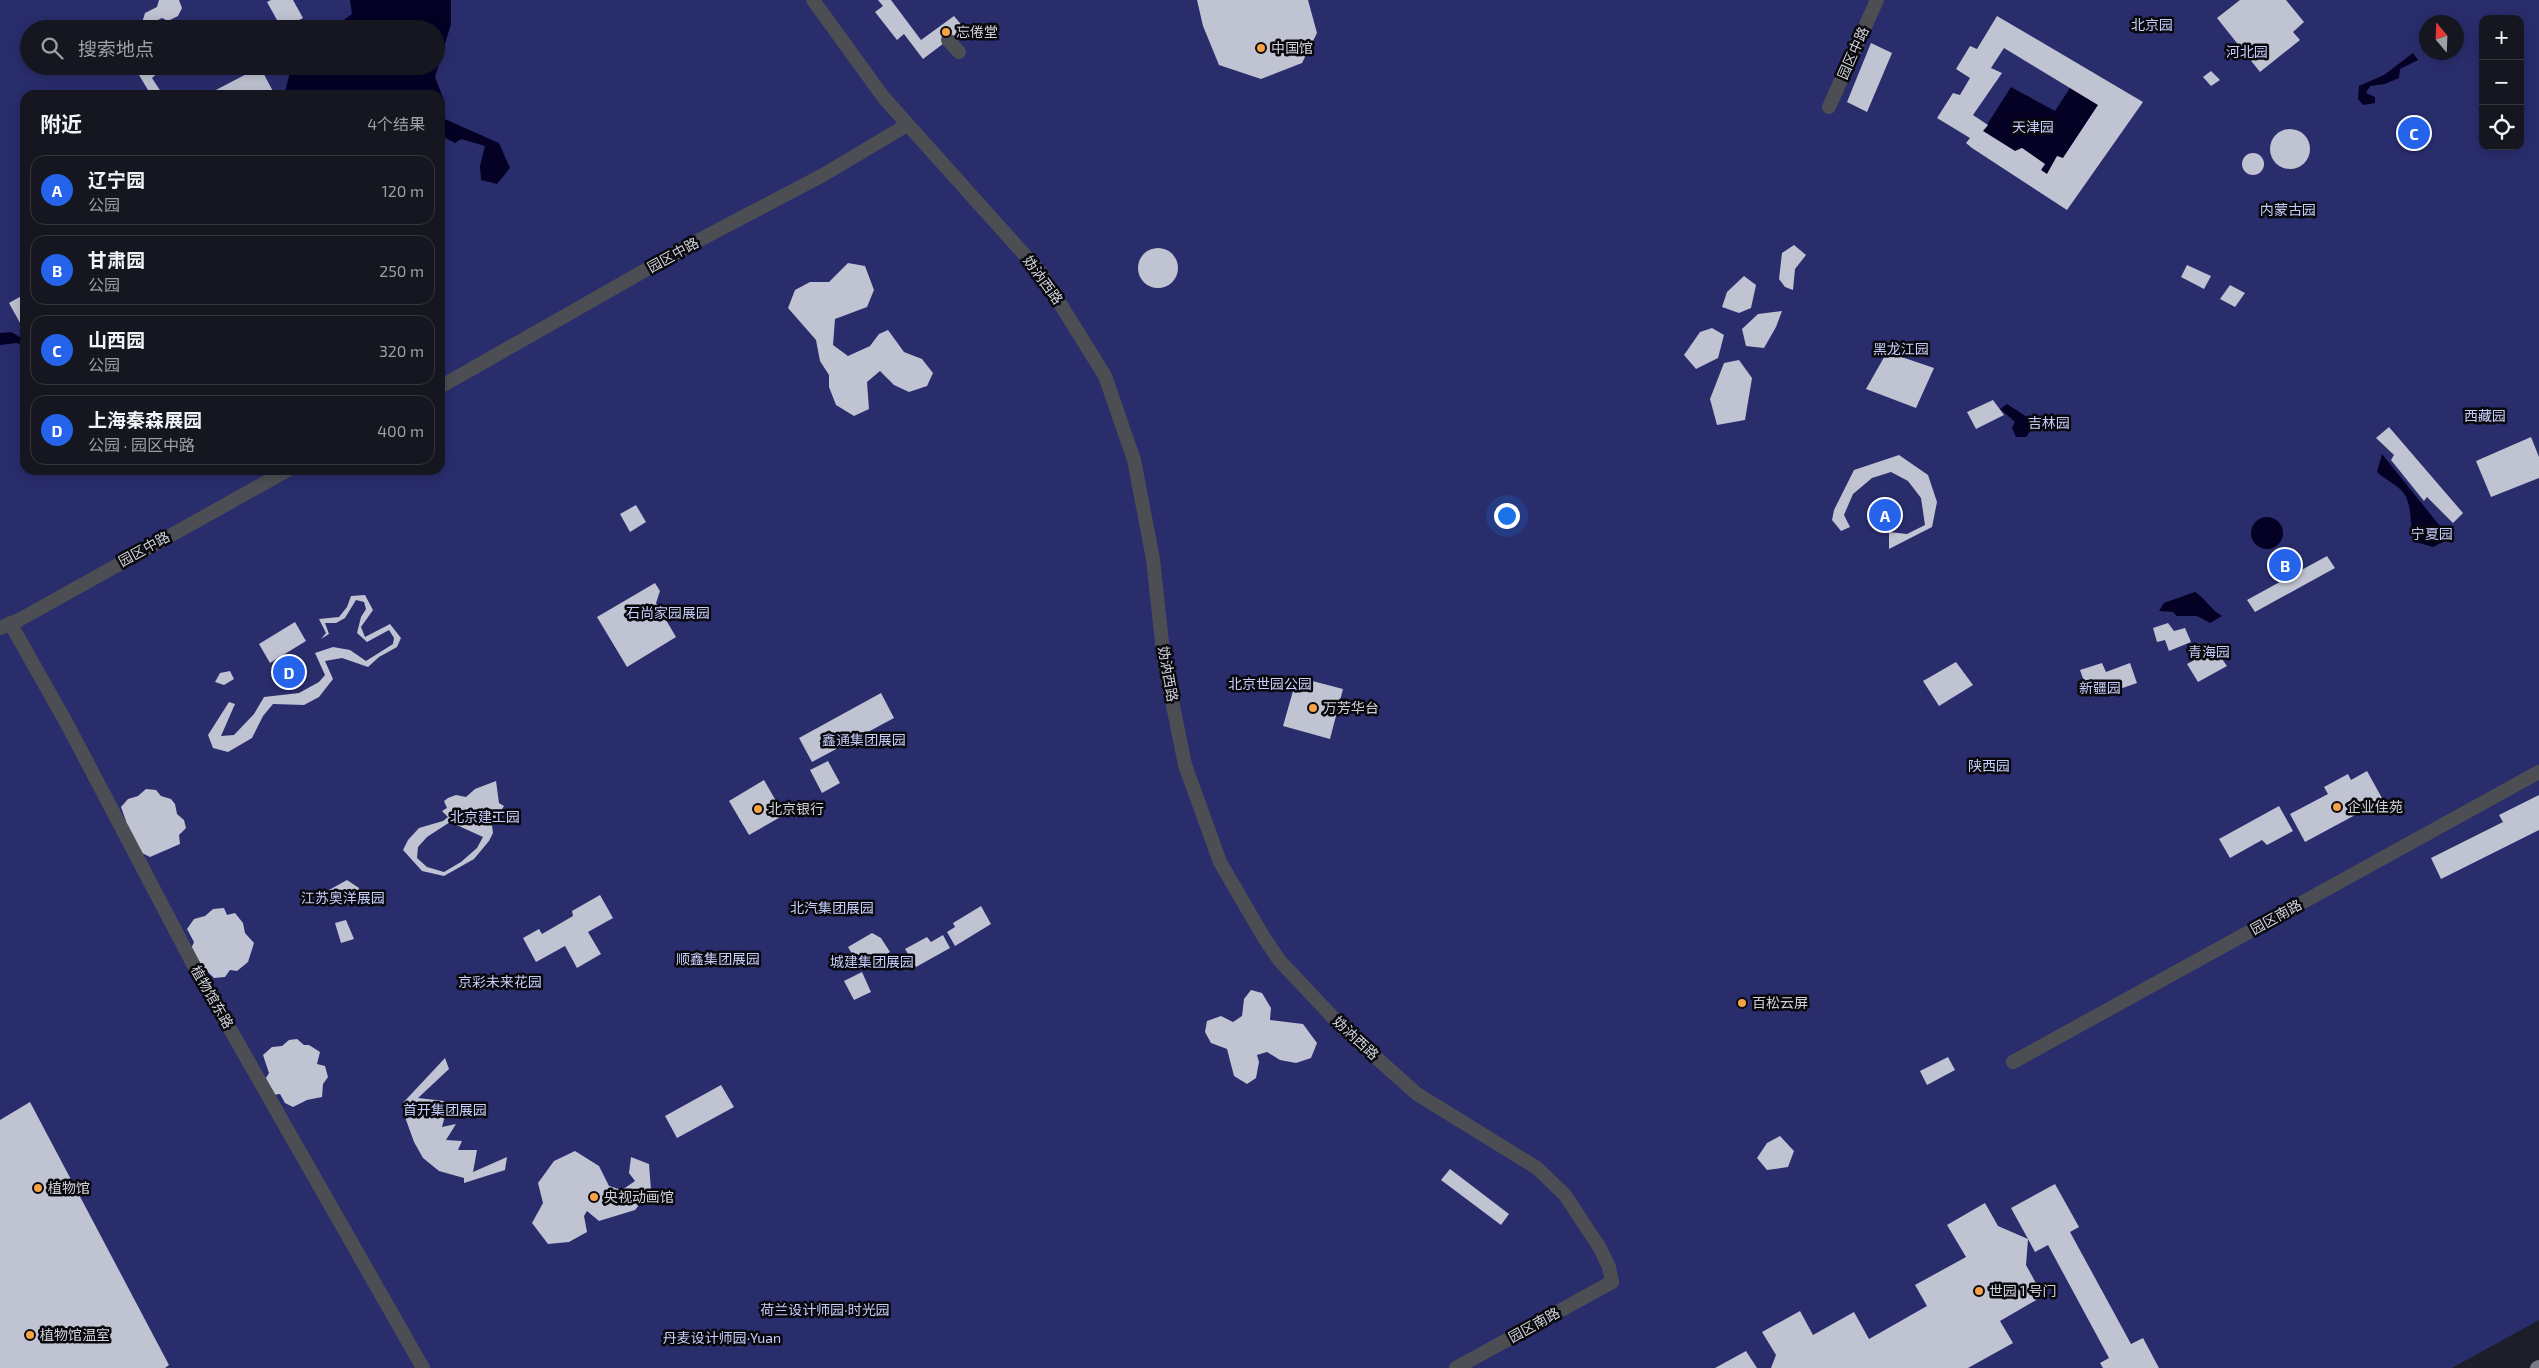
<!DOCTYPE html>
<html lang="zh">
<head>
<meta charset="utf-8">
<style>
	:root { --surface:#15161f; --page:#22232c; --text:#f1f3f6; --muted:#9d9fa4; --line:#34353d; --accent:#2563eb }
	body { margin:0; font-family:"Exo 2","Noto Sans SC",sans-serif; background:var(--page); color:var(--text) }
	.controls { position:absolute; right:15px; top:15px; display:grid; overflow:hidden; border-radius:10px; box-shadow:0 2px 12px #0003 }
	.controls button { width:45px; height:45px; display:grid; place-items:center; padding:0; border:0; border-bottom:1px solid var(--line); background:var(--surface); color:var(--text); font:25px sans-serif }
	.compass { position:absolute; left:2419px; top:15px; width:45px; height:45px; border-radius:50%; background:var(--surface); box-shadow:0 2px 12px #0003; rotate:341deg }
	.you { position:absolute; left:1506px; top:515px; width:18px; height:18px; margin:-12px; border:4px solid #fff; border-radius:50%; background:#1a73e8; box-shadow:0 0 0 8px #1a73e833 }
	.badge { display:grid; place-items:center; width:32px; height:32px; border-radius:50%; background:var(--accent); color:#fff; font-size:16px; font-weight:700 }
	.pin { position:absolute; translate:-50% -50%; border:2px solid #fff; box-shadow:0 1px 5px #0006 }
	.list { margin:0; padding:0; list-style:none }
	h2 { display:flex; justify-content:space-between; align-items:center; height:65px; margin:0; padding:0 20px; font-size:21px }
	h2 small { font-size:16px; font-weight:400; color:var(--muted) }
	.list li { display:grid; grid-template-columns:32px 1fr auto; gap:15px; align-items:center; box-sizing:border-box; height:70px; margin:0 10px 10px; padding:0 10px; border:1px solid var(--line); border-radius:15px }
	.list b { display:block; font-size:19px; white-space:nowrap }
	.list p { margin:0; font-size:16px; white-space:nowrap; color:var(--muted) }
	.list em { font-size:16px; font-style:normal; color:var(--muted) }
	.icon { flex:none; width:28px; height:28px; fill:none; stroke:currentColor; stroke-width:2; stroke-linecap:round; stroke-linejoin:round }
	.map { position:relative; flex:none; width:2539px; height:1368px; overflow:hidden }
	.search { position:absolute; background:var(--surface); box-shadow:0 2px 12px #0003; left:20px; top:20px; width:425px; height:55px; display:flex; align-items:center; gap:12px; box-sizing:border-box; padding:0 18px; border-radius:28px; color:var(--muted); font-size:19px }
	.panel { position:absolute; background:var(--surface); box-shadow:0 2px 12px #0003; left:20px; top:90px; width:425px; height:385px; border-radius:15px }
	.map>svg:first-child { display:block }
</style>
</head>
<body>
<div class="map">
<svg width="2539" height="1368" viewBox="0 0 2539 1368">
	<rect width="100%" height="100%" fill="#1c1e29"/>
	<path fill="#292d6c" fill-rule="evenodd" d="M0 0H2539V1320L2452 1368H0ZM2483 19H2520V146H2483ZM2426 22H2456V52H2426ZM29 29H436V66H29ZM25 95H440V470H25Z"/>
	<g fill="#040125">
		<polygon points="350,0 451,0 451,24 435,77 444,100 440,102 440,95 284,95 291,69 294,66 436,66 436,29 331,29 352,14"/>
		<polygon points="2413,53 2418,60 2400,69 2399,78 2385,84 2370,86 2366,93 2375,97 2375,103 2363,105 2358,99 2359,86 2384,75"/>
		<polygon points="2011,87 2055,111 2070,88 2098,105 2063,158 2057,156 2047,174 2041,170 2045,164 2022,148 2015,151 1983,131"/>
		<polygon points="440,117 499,143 510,168 497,184 481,180 480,166 485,146 461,139 455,143 440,135"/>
		<polygon points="11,332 25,340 25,347 17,343 0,345 0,333"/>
		<polygon points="2007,404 2027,417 2032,429 2026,437 2016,437 2012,428 2015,422 2000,409"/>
		<path d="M2382 454 2440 526 2447 540 2433 547 2416 542C2408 525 2413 512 2406 497 2401 486 2385 480 2377 472Z"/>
		<circle cx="2267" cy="533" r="16"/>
		<path d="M2195 592C2206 599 2211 610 2222 616L2210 623 2197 616H2177L2173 612 2159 611 2164 603Z"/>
	</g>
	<g fill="#c0c3d2" fill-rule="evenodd">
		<polygon points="159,0 179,0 182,8 178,16 168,21 162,18 154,22 153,29 140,29 145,13 157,7"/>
		<polygon points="271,0 293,0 303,18 282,29 267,2"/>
		<polygon points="878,0 891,0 921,40 954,16 964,28 923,59 904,34 897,40 875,12 883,6"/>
		<polygon points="1197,0 1308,0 1317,33 1302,63 1261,79 1219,65 1203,26"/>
		<polygon points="2240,0 2286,0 2304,22 2293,32 2300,40 2260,72 2217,18"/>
		<path d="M1997 16 2143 102 2067 210 1972 148 1966 143 1970 138 1937 118 1953 93 1960 95 1970 78 1956 69 1970 46 1977 49ZM2004 48 2098 105 2063 158 2057 156 2047 174 2041 170 2045 164 2022 148 2015 151 1983 131 1988 125 1973 115 2002 73 1991 68Z"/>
		<polygon points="1871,43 1892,53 1867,112 1847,102"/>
		<polygon points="150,66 161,66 162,69 152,78 163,95 151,95 139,75"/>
		<polygon points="260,67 275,95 215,95 214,91"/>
		<polygon points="2211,71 2220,80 2211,86 2203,77"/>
		<circle cx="2290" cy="149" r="20"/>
		<circle cx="2253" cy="164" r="11"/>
		<polygon points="1794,245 1806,255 1795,269 1793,290 1785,287 1779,279 1782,253"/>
		<circle cx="1158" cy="268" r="20"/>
		<polygon points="848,263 865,266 874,290 867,307 835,319 833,345 848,356 870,346 879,334 888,330 904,352 922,359 933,373 927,386 909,392 894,385 880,371 867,382 869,409 854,416 836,405 829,387 829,375 820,361 816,340 788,308 795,290 810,282 829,282"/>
		<polygon points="2187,265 2211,276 2204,289 2181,277"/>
		<polygon points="1744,276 1756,285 1751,308 1739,313 1722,307 1727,292"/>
		<polygon points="2230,285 2245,293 2235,307 2220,299"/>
		<polygon points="25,294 25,332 9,303"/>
		<polygon points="1782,311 1776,327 1764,348 1746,346 1742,329 1758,314"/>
		<polygon points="1712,328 1724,335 1718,358 1696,369 1684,355 1700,332"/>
		<polygon points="1887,352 1934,368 1916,408 1866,389"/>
		<polygon points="1739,360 1752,378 1745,420 1717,425 1710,399 1724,363"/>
		<polygon points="1993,400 2004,415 1976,429 1967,412"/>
		<polygon points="2389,427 2463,513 2453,523 2427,497 2424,501 2391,460 2394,455 2376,438"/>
		<polygon points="2531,437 2539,457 2539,478 2491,497 2476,461"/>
		<polygon points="1899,455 1928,475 1937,502 1932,527 1889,549 1889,532 1907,534 1925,525 1921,498 1908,481 1891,472 1872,478 1853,494 1844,515 1850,527 1841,531 1832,520 1834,510 1854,470"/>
		<polygon points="636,505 646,522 630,532 620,514"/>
		<polygon points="2327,556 2335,568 2255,612 2247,600"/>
		<polygon points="655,583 660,591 656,603 676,637 627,667 597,617"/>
		<polygon points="365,595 373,610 361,627 365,637 390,624 401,638 397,647 379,657 368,667 342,658 325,661 333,679 319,697 304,705 273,704 263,716 252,738 228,752 213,748 208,735 229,702 235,704 221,736 234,735 254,714 264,697 299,693 319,682 325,675 315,653 333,647 350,650 366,661 393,644 394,638 389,630 367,642 357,633 361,617 366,609 364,602 356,600 345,618 336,623 325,623 329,634 321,639 326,633 319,619 339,617 347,607 351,596"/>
		<polygon points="295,622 306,641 270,663 259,644"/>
		<polygon points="2168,623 2174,631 2185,628 2191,642 2169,651 2165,640 2157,642 2153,628"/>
		<polygon points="2215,649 2227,666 2198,682 2187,664"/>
		<polygon points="1956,662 1973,685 1939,706 1923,681"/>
		<polygon points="2102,663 2106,672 2130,663 2137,683 2108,693 2104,681 2086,687 2080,670"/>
		<polygon points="230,671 234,679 224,685 215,682 220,673"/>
		<polygon points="1297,677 1343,689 1330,739 1283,726"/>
		<polygon points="881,693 894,718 812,762 799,738"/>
		<polygon points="828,761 840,783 822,793 810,770"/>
		<polygon points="2367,771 2383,800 2305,842 2290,814 2328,794 2324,787 2348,774 2351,780"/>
		<polygon points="764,780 784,815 749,835 729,801"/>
		<path d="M496 781 499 803 504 806 496 818H491L493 833 489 841 474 859 444 876 422 871 403 850 408 840 419 828 443 821 448 817 442 811 447 808 444 801 448 798 456 795 466 797 475 789ZM450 822 483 837 477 848 461 862 444 872 427 867 417 858 418 847 427 837Z"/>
		<polygon points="146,789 156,790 161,796 171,799 175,804 177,814 184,820 186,828 179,835 180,844 150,857 142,853 121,828 126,821 121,807 128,799 138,796"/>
		<polygon points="2539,795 2539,830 2441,879 2431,858 2503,822 2499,815"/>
		<polygon points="2279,806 2293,831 2267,845 2262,840 2230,858 2219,839"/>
		<polygon points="347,880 359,888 357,900 340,906 329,890"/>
		<polygon points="600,895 613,918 588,932 601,954 577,968 565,946 536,962 523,938 539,929 542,934 573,916 572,911"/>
		<polygon points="981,906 991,924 955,946 947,932 955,927 953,923"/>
		<polygon points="224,908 227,915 235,913 243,923 245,933 254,943 248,962 237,971 230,970 225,977 214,978 201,965 191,949 194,942 187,929 194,919 205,916 213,909"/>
		<polygon points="346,920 354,939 341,943 335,923"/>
		<polygon points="872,933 881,938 890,952 861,969 848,947"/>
		<polygon points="943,935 950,948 916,967 905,949 927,937 931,942"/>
		<polygon points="862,972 871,992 854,1000 844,981"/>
		<polygon points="1251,990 1262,993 1271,1008 1270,1020 1303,1024 1317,1043 1311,1058 1296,1063 1280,1060 1267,1052 1257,1055 1259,1062 1256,1078 1247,1084 1234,1076 1227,1049 1211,1043 1205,1032 1207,1021 1221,1016 1233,1022 1242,1016 1244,999"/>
		<polygon points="297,1039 304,1045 309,1045 320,1052 317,1064 325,1066 328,1077 323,1084 322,1097 307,1100 293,1107 285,1103 280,1094 273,1095 264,1081 269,1073 263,1055 272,1047 282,1046 289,1040"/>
		<polygon points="1948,1057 1955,1070 1927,1085 1920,1071"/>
		<polygon points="445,1058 449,1069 418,1098 444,1101 438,1112 446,1112 442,1127 456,1124 446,1140 462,1141 458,1150 477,1150 473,1172 507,1157 505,1170 464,1183 464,1178 439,1171 423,1158 414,1142 405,1117 407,1107 401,1105"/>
		<polygon points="721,1085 734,1107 677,1138 665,1116"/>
		<polygon points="30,1102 169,1365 165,1368 0,1368 0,1120"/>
		<polygon points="1780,1136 1794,1151 1788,1167 1767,1170 1757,1158 1767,1143"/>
		<polygon points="575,1151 599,1166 609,1186 622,1190 635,1181 629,1173 631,1157 649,1164 651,1190 635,1210 599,1221 587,1211 584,1216 587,1232 569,1242 548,1244 532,1223 543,1203 538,1183 554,1161"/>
		<polygon points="1450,1169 1509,1214 1501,1225 1441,1180"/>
		<polygon points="2055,1184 2079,1227 2070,1232 2131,1344 2143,1338 2159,1368 2103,1368 2100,1363 2109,1358 2048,1245 2035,1252 2028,1239 2026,1265 2043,1296 2000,1321 2013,1343 1968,1368 1771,1368 1776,1355 1762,1332 1800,1311 1813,1335 1854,1312 1869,1339 1927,1306 1915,1285 1966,1257 1947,1225 1985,1203 1998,1226 2028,1239 2011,1208"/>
		<polygon points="1746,1351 1757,1368 1715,1368"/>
	</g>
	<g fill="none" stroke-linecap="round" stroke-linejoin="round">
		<polyline stroke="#4c4e53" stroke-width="14" points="948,40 959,52"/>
		<polyline stroke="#4c4e53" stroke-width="14" points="813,0 884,98 1041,273 1105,376 1134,460 1153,559 1164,661 1185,765 1220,862 1263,936 1279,960 1342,1027 1417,1094 1537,1168 1565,1195 1600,1248 1609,1267 1612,1282"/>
		<g stroke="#4c4e53" stroke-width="14">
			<polyline points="1829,107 1877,0"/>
			<polyline points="440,387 686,247 823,175 907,125"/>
			<polyline points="10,623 66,722 193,964 423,1368"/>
			<polyline points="0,628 19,620 288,470"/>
			<polyline points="2013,1062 2539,772"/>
			<polyline points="1456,1368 1612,1282"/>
		</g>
		<polyline stroke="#797c87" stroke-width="14" points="2537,1368 2539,1367"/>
	</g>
	<g fill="#f5a345" stroke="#08080d" stroke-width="2">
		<circle cx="946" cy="32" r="5"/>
		<circle cx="1261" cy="48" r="5"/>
		<circle cx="1313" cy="708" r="5"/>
		<circle cx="2337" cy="807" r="5"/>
		<circle cx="758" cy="809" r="5"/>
		<circle cx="1742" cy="1003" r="5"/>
		<circle cx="38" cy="1188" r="5"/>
		<circle cx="594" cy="1197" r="5"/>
		<circle cx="1979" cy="1291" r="5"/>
		<circle cx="30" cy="1335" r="5"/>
	</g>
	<g text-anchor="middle" stroke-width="5" stroke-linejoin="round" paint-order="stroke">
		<g font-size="14" fill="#c6cefb" stroke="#08080d">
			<text x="2152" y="30">北京园</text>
			<text x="2247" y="57">河北园</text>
			<text x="2033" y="132">天津园</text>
			<text x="2288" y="215">内蒙古园</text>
			<text x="1901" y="354">黑龙江园</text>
			<text x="2485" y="421">西藏园</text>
			<text x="2049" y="428">吉林园</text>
			<text x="2432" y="539">宁夏园</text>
			<text x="668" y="618">石尚家园展园</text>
			<text x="2209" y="657">青海园</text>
			<text x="1270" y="689">北京世园公园</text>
			<text x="2100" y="693">新疆园</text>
			<text x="864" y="745">鑫通集团展园</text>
			<text x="1989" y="771">陕西园</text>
			<text x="485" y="822">北京建工园</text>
			<text x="343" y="903">江苏奥洋展园</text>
			<text x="832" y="913">北汽集团展园</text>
			<text x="718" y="964">顺鑫集团展园</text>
			<text x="872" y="967">城建集团展园</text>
			<text x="500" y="987">京彩未来花园</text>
			<text x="445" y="1115">首开集团展园</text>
			<text x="825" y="1315">荷兰设计师园·时光园</text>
			<text x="722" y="1343">丹麦设计师园·Yuan</text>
		</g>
		<g font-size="14" fill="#d0d2da" stroke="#08080d" text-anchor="start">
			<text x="956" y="37">忘倦堂</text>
			<text x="1271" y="53">中国馆</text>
			<text x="1323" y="713">万芳华台</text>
			<text x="2347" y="812">企业佳苑</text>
			<text x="768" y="814">北京银行</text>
			<text x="1752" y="1008">百松云屏</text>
			<text x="48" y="1193">植物馆</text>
			<text x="604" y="1202">央视动画馆</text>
			<text x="1989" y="1296">世园 1 号门</text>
			<text x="40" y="1340">植物馆温室</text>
		</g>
		<g font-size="14" fill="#d0d2da" stroke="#08080d">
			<text transform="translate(1853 53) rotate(-66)" y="5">园区中路</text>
			<text transform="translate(673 255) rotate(-29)" y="5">园区中路</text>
			<text transform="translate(1043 280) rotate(54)" y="5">妫汭西路</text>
			<text transform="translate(144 549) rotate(-29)" y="5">园区中路</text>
			<text transform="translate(1168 674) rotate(80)" y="5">妫汭西路</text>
			<text transform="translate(2276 917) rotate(-29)" y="5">园区南路</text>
			<text transform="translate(212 997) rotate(60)" y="5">植物馆东路</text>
			<text transform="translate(1356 1038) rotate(43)" y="5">妫汭西路</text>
			<text transform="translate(1534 1325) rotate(-29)" y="5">园区南路</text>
		</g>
	</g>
</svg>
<div class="controls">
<button>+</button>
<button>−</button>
<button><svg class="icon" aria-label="locate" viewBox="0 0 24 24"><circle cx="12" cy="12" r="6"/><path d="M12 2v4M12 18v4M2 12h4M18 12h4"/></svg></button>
</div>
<svg class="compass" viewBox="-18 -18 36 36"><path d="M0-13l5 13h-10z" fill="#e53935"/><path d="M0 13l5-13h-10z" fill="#9d9fa4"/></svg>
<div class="you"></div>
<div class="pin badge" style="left:1885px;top:515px">A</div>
<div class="pin badge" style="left:2285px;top:565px">B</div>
<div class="pin badge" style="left:2414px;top:133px">C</div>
<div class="pin badge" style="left:289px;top:672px">D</div>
<div class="search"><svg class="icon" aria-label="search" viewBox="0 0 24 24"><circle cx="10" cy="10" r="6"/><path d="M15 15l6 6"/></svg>搜索地点</div>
<section class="panel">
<h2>附近<small>4个结果</small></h2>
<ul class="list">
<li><span class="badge">A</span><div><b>辽宁园</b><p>公园</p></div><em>120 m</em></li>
<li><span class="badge">B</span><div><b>甘肃园</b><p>公园</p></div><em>250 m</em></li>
<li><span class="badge">C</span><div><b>山西园</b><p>公园</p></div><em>320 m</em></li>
<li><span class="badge">D</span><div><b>上海秦森展园</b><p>公园 · 园区中路</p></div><em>400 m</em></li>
</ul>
</section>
</div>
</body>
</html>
